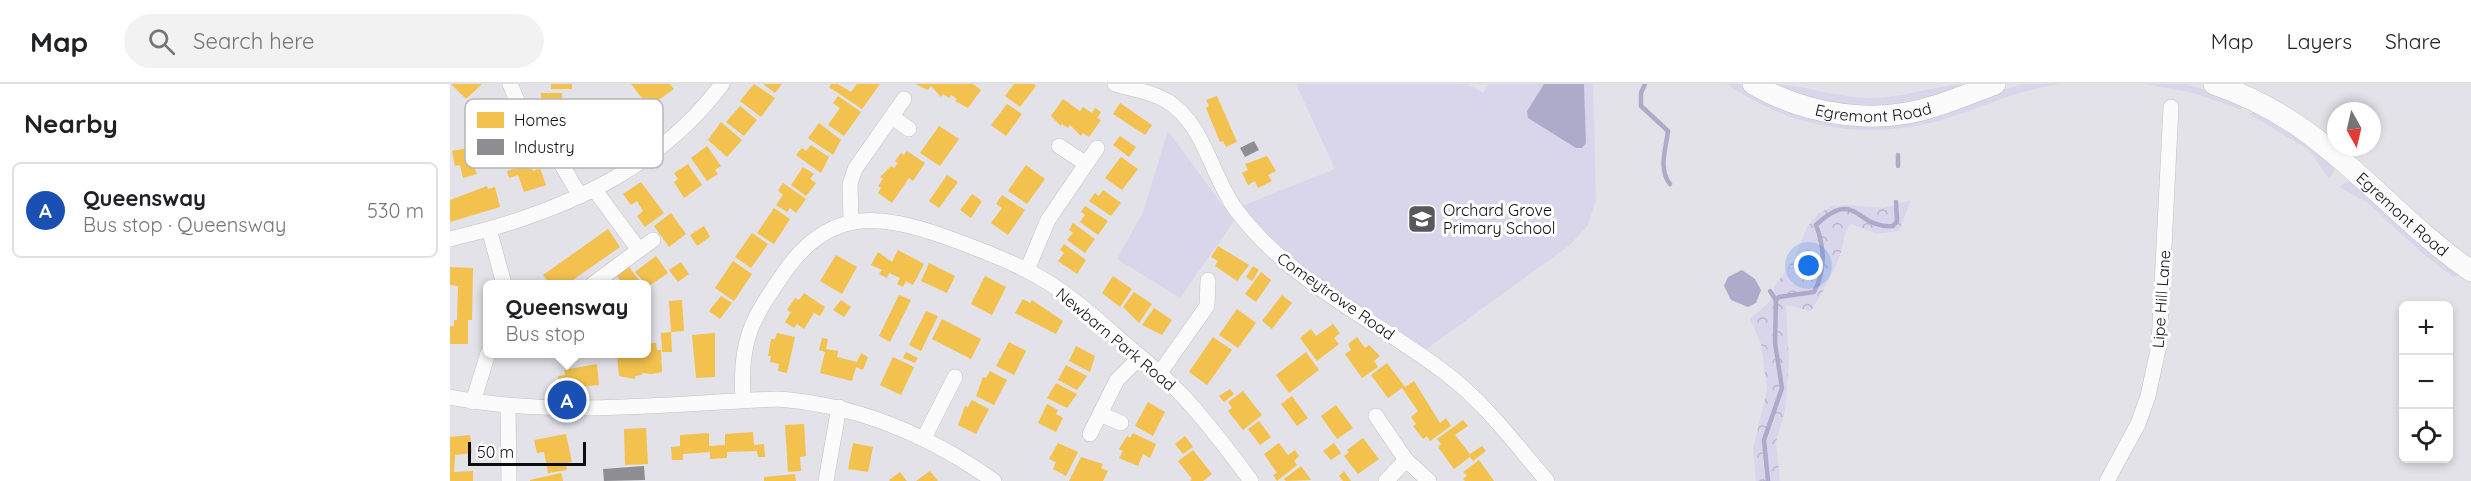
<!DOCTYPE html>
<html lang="en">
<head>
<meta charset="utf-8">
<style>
	:root { --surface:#fff; --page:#f2f2f2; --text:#202124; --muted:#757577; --line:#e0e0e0; --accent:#58575c }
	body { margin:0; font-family:Quicksand,sans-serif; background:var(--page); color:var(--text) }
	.controls { position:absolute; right:18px; bottom:18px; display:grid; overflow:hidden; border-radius:9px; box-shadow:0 3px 9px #0003 }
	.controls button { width:54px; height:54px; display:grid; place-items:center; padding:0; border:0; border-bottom:2px solid var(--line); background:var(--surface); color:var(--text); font:30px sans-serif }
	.compass { position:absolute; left:1877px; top:18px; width:54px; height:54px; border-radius:50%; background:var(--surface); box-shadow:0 3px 9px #0003; rotate:172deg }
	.scale { position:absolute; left:18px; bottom:15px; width:118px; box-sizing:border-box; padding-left:6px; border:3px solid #0d0c10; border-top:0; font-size:16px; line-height:21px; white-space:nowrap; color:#0d0c10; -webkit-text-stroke:4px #fff; paint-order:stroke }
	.you { position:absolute; left:1359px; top:182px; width:21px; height:21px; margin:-15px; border:4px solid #fff; border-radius:50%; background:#1a73e8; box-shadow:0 0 0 9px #1a73e833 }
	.badge { display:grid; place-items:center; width:39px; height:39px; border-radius:50%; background:var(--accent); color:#fff; font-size:20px; font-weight:700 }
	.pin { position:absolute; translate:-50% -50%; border:3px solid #fff; box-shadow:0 2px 6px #0006 }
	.popup { position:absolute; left:33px; top:196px; width:168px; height:78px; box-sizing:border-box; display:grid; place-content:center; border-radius:9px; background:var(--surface); filter:drop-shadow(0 2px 4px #0005); font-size:20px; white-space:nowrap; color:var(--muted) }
	.popup b { font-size:22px; color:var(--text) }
	.popup::after { content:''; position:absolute; left:50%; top:100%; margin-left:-12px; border:12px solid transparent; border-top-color:var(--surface) }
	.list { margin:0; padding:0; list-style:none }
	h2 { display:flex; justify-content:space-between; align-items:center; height:78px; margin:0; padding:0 24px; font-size:26px }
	h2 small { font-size:20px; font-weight:400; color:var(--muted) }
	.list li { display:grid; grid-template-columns:39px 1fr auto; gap:18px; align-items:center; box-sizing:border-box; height:96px; margin:0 12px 12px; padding:0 12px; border:2px solid var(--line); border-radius:9px }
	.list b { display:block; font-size:22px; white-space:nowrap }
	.list p { margin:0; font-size:20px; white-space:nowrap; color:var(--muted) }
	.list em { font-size:20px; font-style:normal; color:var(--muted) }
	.icon { flex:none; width:33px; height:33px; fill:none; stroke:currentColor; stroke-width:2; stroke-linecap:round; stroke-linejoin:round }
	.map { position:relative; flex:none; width:2021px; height:397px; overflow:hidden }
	header { display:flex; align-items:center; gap:36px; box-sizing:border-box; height:84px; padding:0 30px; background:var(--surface); border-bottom:2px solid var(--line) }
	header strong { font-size:28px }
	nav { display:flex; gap:33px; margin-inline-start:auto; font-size:21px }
	.search { width:420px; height:54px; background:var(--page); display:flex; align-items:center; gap:15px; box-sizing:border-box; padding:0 21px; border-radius:33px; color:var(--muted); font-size:22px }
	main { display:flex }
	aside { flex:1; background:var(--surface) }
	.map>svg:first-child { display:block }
</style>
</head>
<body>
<header>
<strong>Map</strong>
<div class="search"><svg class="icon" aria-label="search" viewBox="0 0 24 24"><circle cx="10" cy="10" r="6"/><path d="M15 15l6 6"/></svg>Search here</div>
<nav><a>Map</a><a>Layers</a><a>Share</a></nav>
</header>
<main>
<aside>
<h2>Nearby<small></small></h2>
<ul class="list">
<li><span class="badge" style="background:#1a4fb4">A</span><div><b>Queensway</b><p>Bus stop · Queensway</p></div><em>530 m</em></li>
</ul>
</aside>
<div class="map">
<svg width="2021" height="397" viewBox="0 0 2021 397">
	<defs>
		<pattern id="forest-crowns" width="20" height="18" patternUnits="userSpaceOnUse" patternTransform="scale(1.5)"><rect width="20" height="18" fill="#d9d6eb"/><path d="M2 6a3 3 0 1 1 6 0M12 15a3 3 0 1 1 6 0" fill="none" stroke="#b9b6c8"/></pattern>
	</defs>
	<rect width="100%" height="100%" fill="#e3e2e8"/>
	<g fill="#d9d6eb">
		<path d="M846 0H1018L1033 9 1039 0H1094L1079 24 1078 34 1129 65 1136 59 1134 0H1143L1146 115 1138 141 1120 161 971 269C908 224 843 182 792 122L885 85Z"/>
		<path d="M1277 0H1289L1308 12 1368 34 1552 6 1573 0H1612C1569 5 1534 23 1494 35 1419 58 1341 45 1277 0Z"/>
		<path d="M1318 0C1353 0 1385 14 1420 14 1455 14 1487 0 1521 0L1454 21 1389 22Z"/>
		<polygon points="1695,0 1737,0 1788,17 1792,26 1744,9"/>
		<polygon points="1809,26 1884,79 1884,87 1880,94 1877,92 1859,66 1799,30"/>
		<polygon points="718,47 784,137 730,214 667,175 693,128"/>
		<polygon points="1897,98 1902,98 2014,191 2003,193 1971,168 1918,119 1889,103"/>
	</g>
	<path fill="url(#forest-crowns)" d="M1461 116 1449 147 1427 150 1401 140C1392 149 1395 159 1390 171 1383 191 1372 209 1361 227L1336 221 1339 279 1335 327 1326 358 1330 397H1306L1303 365 1317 306 1311 260 1300 235 1320 217 1325 202 1345 174 1357 143 1368 130 1382 122 1397 121 1433 124Z"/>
	<g fill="#aeaaca">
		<polygon points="1094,0 1134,0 1136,59 1132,64 1126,64 1078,34 1077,27"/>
		<polygon points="1292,186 1305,195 1311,206 1306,219 1298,223 1281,216 1274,202 1278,193"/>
	</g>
	<g fill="#f2c14e">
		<polygon points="1,0 32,0 16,15"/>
		<rect x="101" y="0" width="21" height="5"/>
		<polygon points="181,0 220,0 224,5 199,23"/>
		<polygon points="304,0 325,14 311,33 290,17"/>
		<polygon points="313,0 332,0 325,9"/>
		<polygon points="381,0 388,0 401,8 407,0 430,0 412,25 379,3"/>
		<polygon points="465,0 523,0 531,6 518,24 505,17 507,15 501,11 499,14 493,10 491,13 481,2 478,6"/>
		<polygon points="584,0 586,2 570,23 555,12 564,0"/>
		<polygon points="91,9 112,9 112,31 104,30 104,35 98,35 98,30 94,30 94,21 91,21"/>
		<polygon points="388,12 411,28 394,52 378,41 390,24 383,19"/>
		<polygon points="767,12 787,58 776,63 773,57 770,58 756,24 759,22 756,16"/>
		<polygon points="613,15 630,27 633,23 642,29 645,24 651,28 647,34 651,36 639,53 633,49 631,52 620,41 618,44 612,40 611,42 601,32"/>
		<polygon points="670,19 702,41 695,51 663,30"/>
		<polygon points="557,20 572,30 556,52 541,41"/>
		<polygon points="290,22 307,36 294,52 276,38"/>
		<polygon points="141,25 153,42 138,53 133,46 130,48 123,38"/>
		<polygon points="33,30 51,49 40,61 21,41"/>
		<polygon points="62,33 72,44 61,54 51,43"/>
		<polygon points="271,38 292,56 277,73 258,56"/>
		<polygon points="369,39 391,56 383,71 358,54"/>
		<polygon points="165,42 178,60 157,74 144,57"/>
		<polygon points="489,42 509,55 490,82 470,69"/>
		<polygon points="670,52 686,63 679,73 663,61"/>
		<polygon points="73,54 81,76 62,83 54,60"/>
		<polygon points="361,61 379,73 371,89 346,71 352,64 356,67"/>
		<polygon points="257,62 271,82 265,86 268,90 257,97 241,74"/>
		<polygon points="17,64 27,90 13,94 10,81 5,82 2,67"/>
		<polygon points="457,67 475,79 463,97 459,94 442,119 428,109 431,104 428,102 433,95 430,93 441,82 444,84 448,79 445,77 451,69 454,71"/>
		<polygon points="817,72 826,87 818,91 822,97 808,104 805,97 798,101 792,89 798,86 795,80"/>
		<polygon points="671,73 688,85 672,106 655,94"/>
		<polygon points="80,80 83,87 90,84 96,101 74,108 68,91 59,94 57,87"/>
		<polygon points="238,80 252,101 234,114 224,98 228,95 224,89"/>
		<polygon points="576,81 595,95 577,120 558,107"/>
		<polygon points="353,83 364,90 360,95 366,99 356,112 341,101"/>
		<polygon points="497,91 508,98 489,124 479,117"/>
		<polygon points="191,98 214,129 195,143 187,132 193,127 187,117 181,121 173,110"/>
		<polygon points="333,99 356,115 346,129 340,124 337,128 326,121 333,111 328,107"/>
		<polygon points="37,102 38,105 45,103 50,123 0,138 0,116"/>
		<polygon points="653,106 671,119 661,132 639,117 645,109 649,112"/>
		<polygon points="522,110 532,117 521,134 510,126"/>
		<polygon points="552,111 575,126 558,151 541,139 552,124 546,120"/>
		<polygon points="635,122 658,137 648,151 630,138 635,131 631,128"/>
		<polygon points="324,124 340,135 324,160 307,149"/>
		<polygon points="221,129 236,150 219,163 204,142"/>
		<polygon points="623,139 645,155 635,169 617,156 623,149 619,146"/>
		<polygon points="254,142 260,153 247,162 240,151"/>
		<polygon points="158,145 170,163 117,200 100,200 93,191"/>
		<polygon points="302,149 318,160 301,184 285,173"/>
		<polygon points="614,160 636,176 627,190 608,177 614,169 610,166"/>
		<polygon points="768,162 799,181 787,197 765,182 768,177 761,173"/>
		<polygon points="448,166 474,180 463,201 456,197 453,203 447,200 450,194 439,189 437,194 429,190 432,186 421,181 428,168 442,178"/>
		<polygon points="386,171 407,183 392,210 370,197"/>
		<polygon points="206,172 218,189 196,204 196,200 185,188"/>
		<polygon points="283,177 302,190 284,217 265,204"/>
		<polygon points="231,178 239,190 228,198 219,186"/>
		<polygon points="479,179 505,192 497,209 471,197"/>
		<polygon points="803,182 809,186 802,197 796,193"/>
		<polygon points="0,183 23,184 22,236 18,236 18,260 0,260 0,242 4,242 4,236 7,236 8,202 0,201"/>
		<polygon points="179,183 192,200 173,200 167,192"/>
		<polygon points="811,188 821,196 806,218 795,210"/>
		<polygon points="535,192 556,203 542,231 521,220"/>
		<polygon points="663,192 682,205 670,223 652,209"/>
		<polygon points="684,208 702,220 689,239 673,223"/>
		<polygon points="354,209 375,223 370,232 364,229 354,245 347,240 344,244 335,238 341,228 337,226 345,214 349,216"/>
		<polygon points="449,211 461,216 440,258 429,252"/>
		<polygon points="832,211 842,219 822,245 812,237"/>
		<polygon points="271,212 282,219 270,235 259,227"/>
		<polygon points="573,215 580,219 582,216 613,237 606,250 565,229"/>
		<polygon points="232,216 234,247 221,248 219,217"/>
		<polygon points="391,216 401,223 394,233 383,226"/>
		<polygon points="704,224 722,236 712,251 692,241"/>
		<polygon points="787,225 806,239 788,264 769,251"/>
		<polygon points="476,227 488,232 471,267 459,261"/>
		<polygon points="492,235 531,255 521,275 482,255"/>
		<polygon points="883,240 890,249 884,254 889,260 867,277 850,254 861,245 866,252"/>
		<polygon points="221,248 222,268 212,268 211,249"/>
		<polygon points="265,249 265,293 246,294 242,251"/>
		<polygon points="327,249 345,253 337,289 328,287 329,280 320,278 321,272 318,272 321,255 325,255"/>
		<polygon points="763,253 782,266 757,301 739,288"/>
		<polygon points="907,253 915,264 919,261 930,272 924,277 928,283 912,294 895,270 901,266 898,260"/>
		<polygon points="372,254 378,255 376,265 388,267 387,273 407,278 411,269 418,273 413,286 406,283 402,297 370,289 375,268 369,266"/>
		<polygon points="559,258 576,267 564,291 546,282"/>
		<polygon points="200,259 206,259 207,266 211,266 212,288 202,290 192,289 192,291 185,292 185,295 169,292 167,272 196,270 196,266 200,266"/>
		<polygon points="626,262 645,272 640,288 619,277"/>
		<polygon points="456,268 468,274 465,279 453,274"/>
		<polygon points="856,268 869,286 839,309 826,291"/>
		<polygon points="443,273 464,283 451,311 430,301"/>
		<polygon points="937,279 955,303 964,297 990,339 996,334 1001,342 980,357 977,352 973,355 963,342 966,340 961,333 968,327 952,304 938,314 921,291"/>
		<polygon points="147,280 149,301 110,305 108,292 115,291 114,286"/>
		<polygon points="616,281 637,292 627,306 608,296"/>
		<polygon points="540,287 557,296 544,321 526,312 533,293 536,294"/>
		<polygon points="606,299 627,310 617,324 597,314"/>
		<polygon points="780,305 784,310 774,318 769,312"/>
		<polygon points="793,307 812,331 793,346 778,327 782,324 778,318"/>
		<polygon points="842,312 858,334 847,342 831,320"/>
		<polygon points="522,316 539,325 526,350 508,341 515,322 518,323"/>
		<polygon points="698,318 715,328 703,352 685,342"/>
		<polygon points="597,320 608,326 606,330 613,334 606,348 588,339"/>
		<polygon points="886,321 903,344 887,355 871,332"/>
		<polygon points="1013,336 1018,342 1005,351 1020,370 1032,362 1036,367 1023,377 1020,373 1004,385 988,363 991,360 987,355"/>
		<polygon points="809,337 821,353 810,361 798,345"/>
		<polygon points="354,340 356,372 350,373 351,387 338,388 335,341"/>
		<polygon points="196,344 198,380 175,381 174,345"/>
		<polygon points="303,348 304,361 314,360 315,373 308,373 307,367 277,368 277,374 260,375 260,368 233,370 233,376 222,376 221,363 230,362 230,351 259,349 259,362 275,361 275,350"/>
		<polygon points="683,349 706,360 700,374 693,370 688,382 669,374 673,367 669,365 677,352 680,354"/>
		<polygon points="116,350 122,378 116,379 117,386 98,389 94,368 87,369 84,356"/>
		<polygon points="20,351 22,369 5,371 4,388 23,387 23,397 0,397 0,353"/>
		<polygon points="735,352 743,363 733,370 725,360"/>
		<polygon points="913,354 929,375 908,390 894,372 899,368 897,366"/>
		<polygon points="403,359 423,363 418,388 398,385"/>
		<polygon points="608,359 628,368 616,392 603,385 606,378 599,375"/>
		<polygon points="829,359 838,371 845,366 849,372 844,377 847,381 827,397 823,391 827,389 814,370"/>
		<polygon points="884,359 891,369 881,376 873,367"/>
		<polygon points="743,366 762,390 753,397 740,397 742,395 728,377"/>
		<polygon points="631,373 653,380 651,384 658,387 653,397 619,397"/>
		<polygon points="1029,376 1037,387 1044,397 1015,397 1013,395 1017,392 1013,388"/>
		<polygon points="851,382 861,396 836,397 834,395"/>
		<polygon points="480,387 488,397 466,397"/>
		<polygon points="894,387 901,397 893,397 889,392"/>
		<polygon points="450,388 457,397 440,397 439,396"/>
		<polygon points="111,389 113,397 80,397 80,396"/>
		<polygon points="345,390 346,397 314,397 314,393"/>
	</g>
	<g fill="#8d8d92">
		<polygon points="804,57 809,66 795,73 790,64"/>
		<polygon points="194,382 195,396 154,397 153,385"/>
	</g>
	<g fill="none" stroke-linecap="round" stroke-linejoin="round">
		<g stroke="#aeaaca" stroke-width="4.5">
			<path d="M1195 0 1191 9V22L1218 47C1216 64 1208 85 1220 100"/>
			<polyline points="1448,71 1448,82"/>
			<polyline points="1320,207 1326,216"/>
			<path d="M1318 397 1314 356 1332 304 1325 259 1326 216 1329 213 1364 208C1376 186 1375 164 1366 141 1407 103 1405 145 1443 142L1447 137 1446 118"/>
		</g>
		<g stroke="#c0bfc4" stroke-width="16">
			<g id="street">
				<polyline points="60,0 69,21 95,52 130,112"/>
				<path d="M665 0C681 5 703 8 717 17 755 40 761 93 787 127 842 200 927 236 998 291 1036 320 1066 361 1097 397"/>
				<polyline points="442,33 459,45"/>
				<polyline points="609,62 635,79"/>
				<polyline points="401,137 400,100 405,85 454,15"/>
				<path d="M39 145C130 119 214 78 272 0"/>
				<polyline points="0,155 39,145 54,200"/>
				<polyline points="189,166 203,156"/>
				<polyline points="577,186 598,136 647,64"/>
				<polyline points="143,200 189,166 144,105"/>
				<polyline points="709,290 757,222 758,196"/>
				<path d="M0 313C108 334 220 319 329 315 408 321 479 351 544 397"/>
				<path d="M293 316C289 255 302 235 336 186 380 124 430 130 493 152 521 162 551 173 578 187 610 203 638 227 665 251 687 270 710 288 730 309 756 336 779 367 801 397"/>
				<polyline points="23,318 38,269"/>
				<polyline points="58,323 59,397"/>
				<polyline points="650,330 671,339"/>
				<polyline points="926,332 956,376 936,397"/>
				<polyline points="640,350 667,296 690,273"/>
				<polyline points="474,354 505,293"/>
				<polyline points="956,376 979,397"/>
				<polyline points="376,397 389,323"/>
				<polyline points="1657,397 1688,340 1698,312 1709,261 1721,23"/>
			</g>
		</g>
		<g stroke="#c0bfc4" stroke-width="22">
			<g id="secondary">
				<path id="s1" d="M1303 0C1356 31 1426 42 1485 22 1506 16 1525 7 1545 0"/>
				<path id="s2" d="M1764 0C1878 38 1928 122 2021 187"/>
			</g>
		</g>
		<use href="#street" stroke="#fbfbfc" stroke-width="15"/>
		<use href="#secondary" stroke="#fbfbfc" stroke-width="21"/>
	</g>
	<defs>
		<g id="school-square" transform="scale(1.5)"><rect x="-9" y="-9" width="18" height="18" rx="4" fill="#58575c" stroke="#fff"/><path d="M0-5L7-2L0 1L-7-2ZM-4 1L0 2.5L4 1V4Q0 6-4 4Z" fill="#fff"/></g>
	</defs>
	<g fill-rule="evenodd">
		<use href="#school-square" x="972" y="135"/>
	</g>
	<g text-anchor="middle" stroke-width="6" stroke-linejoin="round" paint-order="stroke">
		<g font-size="16" fill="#0d0c10" stroke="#fff">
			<text dy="6" stroke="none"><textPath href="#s1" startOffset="126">Egremont Road</textPath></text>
			<text dy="6" stroke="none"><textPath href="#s2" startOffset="231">Egremont Road</textPath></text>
			<text transform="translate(886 212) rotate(35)" y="6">Comeytrowe Road</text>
			<text transform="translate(1711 215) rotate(-86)" y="6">Lipe Hill Lane</text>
			<text transform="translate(666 255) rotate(40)" y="6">Newbarn Park Road</text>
		</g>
		<g font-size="16" fill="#0d0c10" stroke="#fff" text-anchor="start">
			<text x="993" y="132">Orchard Grove<tspan x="993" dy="18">Primary School</tspan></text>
		</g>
	</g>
	<rect x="15" y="15" width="198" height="69" rx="9" fill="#fff" stroke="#b6b6b7" stroke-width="1.5"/>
	<rect x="27" y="28" width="27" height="16" fill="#f2c14e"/>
	<rect x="27" y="55" width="27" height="16" fill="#8d8d92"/>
	<g font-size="16" fill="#0d0c10">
		<text x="64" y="42">Homes</text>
		<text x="64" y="69">Industry</text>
	</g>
</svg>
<div class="controls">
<button>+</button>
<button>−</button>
<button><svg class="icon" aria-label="locate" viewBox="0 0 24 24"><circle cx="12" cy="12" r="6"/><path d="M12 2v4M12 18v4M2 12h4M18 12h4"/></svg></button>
</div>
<svg class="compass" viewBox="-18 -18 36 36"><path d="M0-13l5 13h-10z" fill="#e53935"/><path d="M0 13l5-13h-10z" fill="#757577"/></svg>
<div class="scale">50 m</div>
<div class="you"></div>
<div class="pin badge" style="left:117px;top:316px;background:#1a4fb4">A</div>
<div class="popup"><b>Queensway</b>Bus stop</div>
</div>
</main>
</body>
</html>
